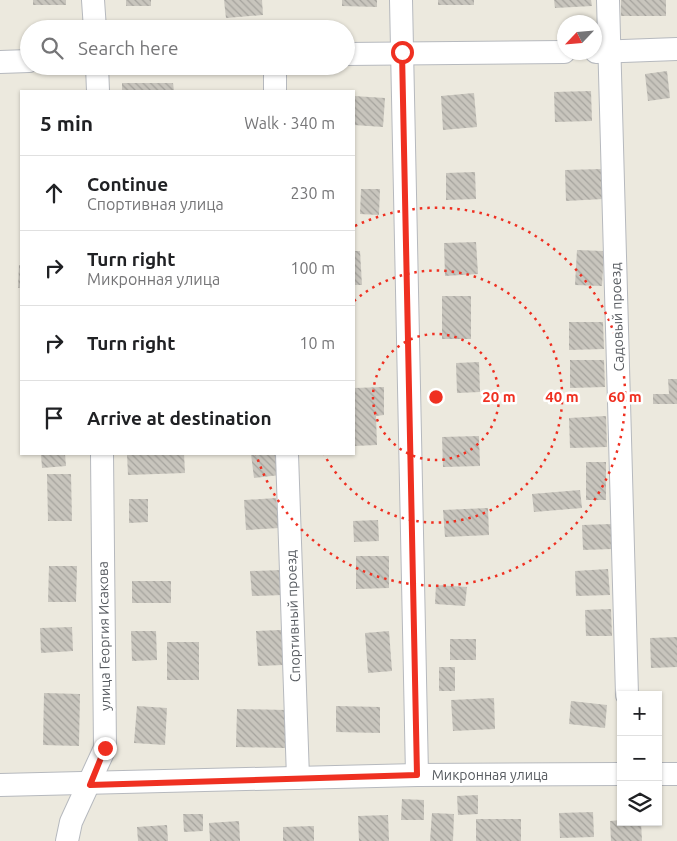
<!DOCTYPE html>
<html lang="en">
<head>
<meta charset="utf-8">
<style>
	:root { --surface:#fff; --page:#f6f6f6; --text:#202124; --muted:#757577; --line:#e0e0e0 }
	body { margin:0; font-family:Ubuntu,sans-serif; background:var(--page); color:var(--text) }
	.controls { position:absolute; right:15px; bottom:15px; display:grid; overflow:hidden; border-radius:0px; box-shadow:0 1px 4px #0004 }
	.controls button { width:45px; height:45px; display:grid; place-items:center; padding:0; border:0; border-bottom:1px solid var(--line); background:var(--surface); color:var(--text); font:25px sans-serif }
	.compass { position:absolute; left:557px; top:15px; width:45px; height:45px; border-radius:50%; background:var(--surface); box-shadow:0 1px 4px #0004; rotate:244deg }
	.stop { position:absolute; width:15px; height:15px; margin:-11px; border:4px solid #ef3021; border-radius:50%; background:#fff }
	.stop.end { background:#ef3021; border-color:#fff; box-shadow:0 1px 5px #0008 }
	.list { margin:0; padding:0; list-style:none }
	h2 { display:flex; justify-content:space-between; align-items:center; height:65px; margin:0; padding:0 20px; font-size:21px }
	h2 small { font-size:16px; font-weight:400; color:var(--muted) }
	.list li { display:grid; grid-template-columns:32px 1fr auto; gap:15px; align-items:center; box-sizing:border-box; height:75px; padding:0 20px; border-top:1px solid var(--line) }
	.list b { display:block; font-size:19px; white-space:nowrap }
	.list p { margin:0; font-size:16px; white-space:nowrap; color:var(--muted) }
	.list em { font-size:16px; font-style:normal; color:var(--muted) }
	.icon { flex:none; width:28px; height:28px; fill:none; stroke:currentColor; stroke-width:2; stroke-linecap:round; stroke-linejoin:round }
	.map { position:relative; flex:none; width:677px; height:841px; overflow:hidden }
	.search { position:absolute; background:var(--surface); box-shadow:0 1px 4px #0004; left:20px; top:20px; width:335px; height:55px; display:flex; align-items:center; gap:12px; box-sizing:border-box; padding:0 18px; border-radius:28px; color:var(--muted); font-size:19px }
	.panel { position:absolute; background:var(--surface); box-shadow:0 1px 4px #0004; left:20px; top:90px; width:335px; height:365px; border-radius:0px }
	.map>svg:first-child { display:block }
</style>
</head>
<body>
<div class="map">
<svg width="677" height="841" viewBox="0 0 677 841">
	<defs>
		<pattern id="building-back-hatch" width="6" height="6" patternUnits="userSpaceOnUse" patternTransform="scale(1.25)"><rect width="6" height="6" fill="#c8c5bd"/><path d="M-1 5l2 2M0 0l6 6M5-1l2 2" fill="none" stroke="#a5a39d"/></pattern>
	</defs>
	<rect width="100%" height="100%" fill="#ece9de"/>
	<g fill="url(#building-back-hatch)">
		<rect x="33" y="0" width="33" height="5"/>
		<rect x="126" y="0" width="25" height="6"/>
		<polygon points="224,0 262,0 263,15 226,18"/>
		<polygon points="342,0 377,0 377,7 342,6"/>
		<rect x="438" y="0" width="36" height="5"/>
		<polygon points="554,0 591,0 592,6 555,8"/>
		<rect x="621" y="0" width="45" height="16"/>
		<polygon points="667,71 670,98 648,101 645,74"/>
		<polygon points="122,83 173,83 174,91 122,91"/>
		<polygon points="591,91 592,121 555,122 554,92"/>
		<polygon points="474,93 477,127 443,130 441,96"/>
		<polygon points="354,96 385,98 383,127 354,125"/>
		<polygon points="602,169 603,199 566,201 565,170"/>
		<polygon points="475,172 476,199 446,200 446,173"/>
		<polygon points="361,189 380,189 379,215 360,214"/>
		<polygon points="476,242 478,274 445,276 444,243"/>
		<polygon points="577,250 604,251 602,286 575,285"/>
		<polygon points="354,251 360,251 362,285 354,285"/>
		<polygon points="19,265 21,265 21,288 18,288"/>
		<rect x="442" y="296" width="29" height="43"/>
		<polygon points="569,322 603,322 604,349 569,350"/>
		<polygon points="570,360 604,360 605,387 570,388"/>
		<polygon points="479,362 480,392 457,393 456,363"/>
		<polygon points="668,379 677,379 677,404 653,404 653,394 669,394"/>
		<polygon points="384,387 384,415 376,416 377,445 354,446 354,388"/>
		<polygon points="606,416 607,447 570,448 569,418"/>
		<polygon points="479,436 480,466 443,467 442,437"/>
		<polygon points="41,454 65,454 66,466 42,468"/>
		<polygon points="127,454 184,454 185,473 128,475"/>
		<polygon points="251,454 277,454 280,475 254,478"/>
		<rect x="586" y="462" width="20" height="38"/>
		<polygon points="47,474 71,474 72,521 48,521"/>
		<polygon points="580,490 582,508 534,512 532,494"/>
		<polygon points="276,498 279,528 246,530 244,500"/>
		<polygon points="129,499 148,499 148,522 129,523"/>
		<polygon points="488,508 489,535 445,537 443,510"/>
		<polygon points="378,520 379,541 354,542 353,521"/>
		<polygon points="612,524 613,549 583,550 582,525"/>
		<polygon points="356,556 389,556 389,588 356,589"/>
		<polygon points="49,566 77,566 76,602 48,602"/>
		<polygon points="608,569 610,595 576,596 575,571"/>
		<polygon points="283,570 284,595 252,596 250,571"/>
		<rect x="132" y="581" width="39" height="22"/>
		<polygon points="436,585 467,587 465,606 435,604"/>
		<polygon points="611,609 612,636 586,636 585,610"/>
		<polygon points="72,627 73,651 41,653 40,628"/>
		<polygon points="281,630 283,665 258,666 256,631"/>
		<polygon points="131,631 156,631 157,660 132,661"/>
		<polygon points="389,631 392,671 368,673 365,633"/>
		<polygon points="677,637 677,667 651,668 650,638"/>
		<rect x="450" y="639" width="26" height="21"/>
		<rect x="167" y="642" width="32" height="38"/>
		<rect x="439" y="667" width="16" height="24"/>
		<polygon points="44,693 80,694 79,746 43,745"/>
		<polygon points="494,698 495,729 453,731 451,700"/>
		<polygon points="571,701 607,705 605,728 569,724"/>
		<polygon points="137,706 167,708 165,745 134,743"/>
		<polygon points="336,706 380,707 380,733 336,732"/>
		<polygon points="237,709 286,710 285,748 236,747"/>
		<polygon points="478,795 478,814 458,815 457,796"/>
		<polygon points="402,799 424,800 424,820 401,820"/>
		<polygon points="593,812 594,837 560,838 559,813"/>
		<polygon points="432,813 454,814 453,841 430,841"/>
		<polygon points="183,814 203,814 203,831 184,832"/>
		<polygon points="388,815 389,841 359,841 358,816"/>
		<rect x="476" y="819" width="45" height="22"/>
		<polygon points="621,820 621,822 641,822 642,841 611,841 610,821"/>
		<polygon points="239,821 240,841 210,841 209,823"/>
		<polygon points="167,825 168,841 138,841 137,827"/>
		<polygon points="314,826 314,841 283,841 283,827"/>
	</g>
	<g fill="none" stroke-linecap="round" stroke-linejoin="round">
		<g stroke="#b6b9be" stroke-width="24">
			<g id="minor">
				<polyline points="93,0 95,29"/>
				<polyline points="401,0 417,775"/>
				<polyline points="608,0 627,695"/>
				<polyline points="596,52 677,49"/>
				<polyline points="346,54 564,52"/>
				<polyline points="0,62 29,61"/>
				<polyline points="97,66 98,91"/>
				<polyline points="275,66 275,91"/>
				<polyline points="287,454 298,778"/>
				<polyline points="658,774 677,774"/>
				<polyline points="0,785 417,775 621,774"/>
				<polyline points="67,841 71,822 105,748 102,454"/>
			</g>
		</g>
		<use href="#minor" stroke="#fff" stroke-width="22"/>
	</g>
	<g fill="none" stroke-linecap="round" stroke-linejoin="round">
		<polyline stroke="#ef3021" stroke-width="6" points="105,748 90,785 417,775 402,52"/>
	</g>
	<g fill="none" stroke="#ef3021" stroke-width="2.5" stroke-dasharray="2.5 5">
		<circle cx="436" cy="397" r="63"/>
		<path d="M354 301A126 126 0 1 1 324 454"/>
		<path d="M355 226A189 189 0 1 1 256 454"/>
	</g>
	<g text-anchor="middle" stroke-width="5" stroke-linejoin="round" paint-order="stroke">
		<g font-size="14" fill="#575b60" stroke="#fff">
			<text transform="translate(617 317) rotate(-92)" y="5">Садовый проезд</text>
			<text transform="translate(293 616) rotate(-92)" y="5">Спортивный проезд</text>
			<text transform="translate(104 636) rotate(-91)" y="5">улица Георгия Исакова</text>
			<text x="490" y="780">Микронная улица</text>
		</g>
	</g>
	<circle cx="436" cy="397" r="8" fill="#ef3021" stroke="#fff" stroke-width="2.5"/>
	<g font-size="15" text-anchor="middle" font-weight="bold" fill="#ef3021" stroke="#fff" stroke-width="5" stroke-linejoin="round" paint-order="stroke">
		<text x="499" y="402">20 m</text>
		<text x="562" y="402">40 m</text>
		<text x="625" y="402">60 m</text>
	</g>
</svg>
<div class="controls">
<button>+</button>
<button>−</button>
<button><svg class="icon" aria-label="layers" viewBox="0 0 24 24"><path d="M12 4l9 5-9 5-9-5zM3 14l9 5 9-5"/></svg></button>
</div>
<svg class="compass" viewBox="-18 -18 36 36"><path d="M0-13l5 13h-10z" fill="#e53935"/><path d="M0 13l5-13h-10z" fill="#757577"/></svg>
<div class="stop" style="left:402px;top:52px"></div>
<div class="stop end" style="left:105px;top:748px"></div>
<div class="search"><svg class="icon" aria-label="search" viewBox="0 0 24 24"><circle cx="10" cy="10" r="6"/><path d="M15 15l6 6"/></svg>Search here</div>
<section class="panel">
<h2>5 min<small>Walk · 340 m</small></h2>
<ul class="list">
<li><svg class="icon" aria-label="ahead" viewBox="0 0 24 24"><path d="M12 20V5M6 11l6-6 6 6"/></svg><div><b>Continue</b><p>Спортивная улица</p></div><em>230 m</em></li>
<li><svg class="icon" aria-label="right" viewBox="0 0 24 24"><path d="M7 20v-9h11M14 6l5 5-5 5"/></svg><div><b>Turn right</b><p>Микронная улица</p></div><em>100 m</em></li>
<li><svg class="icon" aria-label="right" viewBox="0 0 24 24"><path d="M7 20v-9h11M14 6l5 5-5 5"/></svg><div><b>Turn right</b></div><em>10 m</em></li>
<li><svg class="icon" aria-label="arrive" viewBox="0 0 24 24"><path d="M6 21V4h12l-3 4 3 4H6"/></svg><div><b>Arrive at destination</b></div></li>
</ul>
</section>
</div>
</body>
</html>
